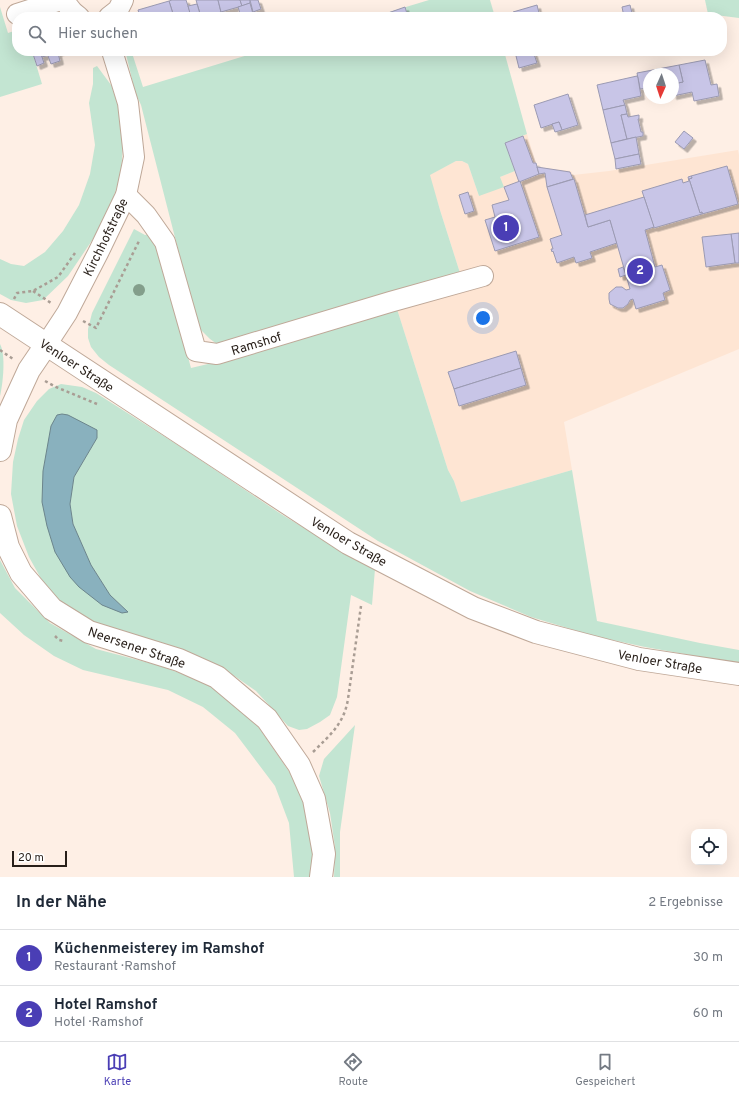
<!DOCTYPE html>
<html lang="de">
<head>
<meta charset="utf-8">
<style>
	:root { --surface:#fff; --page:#f6f6f7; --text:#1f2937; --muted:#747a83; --line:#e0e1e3; --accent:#4a3eb5 }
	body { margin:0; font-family:Overpass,sans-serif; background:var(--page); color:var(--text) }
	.controls { position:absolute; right:12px; bottom:12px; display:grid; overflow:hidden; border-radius:8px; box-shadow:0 4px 16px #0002 }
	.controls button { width:36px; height:36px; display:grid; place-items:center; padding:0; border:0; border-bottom:1px solid var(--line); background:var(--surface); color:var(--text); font:20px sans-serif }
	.compass { position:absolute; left:643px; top:68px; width:36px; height:36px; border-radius:50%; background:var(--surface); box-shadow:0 4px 16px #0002; rotate:183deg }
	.scale { position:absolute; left:12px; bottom:10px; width:55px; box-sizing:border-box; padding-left:4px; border:2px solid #281f19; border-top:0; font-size:11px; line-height:14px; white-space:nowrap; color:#281f19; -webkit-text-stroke:3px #fff; paint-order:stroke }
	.you { position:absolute; left:483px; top:318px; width:14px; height:14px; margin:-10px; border:3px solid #fff; border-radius:50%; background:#1a73e8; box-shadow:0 0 0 6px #1a73e833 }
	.badge { display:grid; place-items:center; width:26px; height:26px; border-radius:50%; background:var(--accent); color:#fff; font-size:13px; font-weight:700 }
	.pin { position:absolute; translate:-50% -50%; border:2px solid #fff; box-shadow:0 1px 4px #0006 }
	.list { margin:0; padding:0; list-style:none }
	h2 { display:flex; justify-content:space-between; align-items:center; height:52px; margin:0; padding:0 16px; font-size:17px }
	h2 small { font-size:13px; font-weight:400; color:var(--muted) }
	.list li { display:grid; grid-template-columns:26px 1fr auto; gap:12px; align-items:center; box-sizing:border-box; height:56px; padding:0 16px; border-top:1px solid var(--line) }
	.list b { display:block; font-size:15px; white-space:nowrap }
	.list p { margin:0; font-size:13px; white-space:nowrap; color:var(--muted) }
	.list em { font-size:13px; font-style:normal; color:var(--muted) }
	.icon { flex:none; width:22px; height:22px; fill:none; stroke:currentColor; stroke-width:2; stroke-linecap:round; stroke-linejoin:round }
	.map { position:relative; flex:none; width:739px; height:877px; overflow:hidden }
	.search { position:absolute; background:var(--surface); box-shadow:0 4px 16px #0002; left:12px; right:12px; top:12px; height:44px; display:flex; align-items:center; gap:10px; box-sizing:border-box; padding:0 14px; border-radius:16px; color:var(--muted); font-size:15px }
	.sheet { height:164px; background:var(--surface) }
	nav { display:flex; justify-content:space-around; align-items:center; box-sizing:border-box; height:56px; border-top:1px solid var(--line); background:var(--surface); font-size:11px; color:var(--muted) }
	nav a { display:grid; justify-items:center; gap:2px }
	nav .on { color:var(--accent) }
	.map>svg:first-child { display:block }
</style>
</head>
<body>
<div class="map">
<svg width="739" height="877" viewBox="0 0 739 877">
	<defs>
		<filter id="shadow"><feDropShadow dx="3.5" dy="3.5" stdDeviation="0" flood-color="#0004"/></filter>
	</defs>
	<rect width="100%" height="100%" fill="#feefe5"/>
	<polygon fill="#fee5d3" points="527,134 537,167 571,171 573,175 609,171 738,150 739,155 739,349 564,422 572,470 461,502 454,481 448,470 397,309 460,273 429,175 456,161 462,161 468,164 479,196 500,177 515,171 504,142"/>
	<g fill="#c3e5d2" fill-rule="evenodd">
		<polygon points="429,0 490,0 495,17 373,17"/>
		<polygon points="705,0 739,0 739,18 708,14"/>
		<polygon points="0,7 8,33 17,30 17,51 32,51 42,84 0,97"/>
		<polygon points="261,51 504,51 527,134 505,143 515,171 500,177 504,187 479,196 468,164 462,161 456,161 430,175 440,210 460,273 217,344 210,339 198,327 141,105 135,92 126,54 132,53 143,87"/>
		<polygon points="97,66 114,89 119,105 123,143 121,174 111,205 95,236 68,276 43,300 26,303 11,300 0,294 0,259 11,264 24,266 45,252 63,231 79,205 90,174 95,145 89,103 93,84 93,68"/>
		<polygon points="134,229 145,235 150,234 155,236 191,368 208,364 397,309 448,470 454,481 461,502 572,470 597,621 700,643 739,650 739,662 724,661 645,647 594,636 531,617 470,591 378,541 109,365 99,357 91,347 88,338 88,329 92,313"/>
		<path d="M0 344C6 355 3 383 0 396Z"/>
		<path d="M61 384 82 387 96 393 184 449 281 514 332 545 375 569 372 605 351 595 337 697 330 715 320 722 307 729 299 730 288 726 256 691 233 675 203 658 176 647 126 635 92 622 64 605 44 584 29 557 17 526 11 494 13 462 18 439 24 420 37 401 49 389ZM57 415 97 438 74 477 70 504 73 524 91 565 110 595 128 612 79 587Z"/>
		<polygon points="0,560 15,588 50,623 96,649 161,666 195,679 212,687 231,700 253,719 290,773 305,805 315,861 314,877 294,877 289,823 275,786 235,733 203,707 168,690 83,670 54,656 24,635 0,613"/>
		<polygon points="355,725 340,832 340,877 334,877 335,847 330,813 319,776 324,759"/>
	</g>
	<polygon fill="#89b1be" stroke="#6c858c" points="62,414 68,415 97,430 97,438 74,477 70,504 73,524 91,565 110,595 128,612 122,613 102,605 79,587 70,577 55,552 47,526 42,502 43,471 51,426 57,415"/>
	<g fill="#c8c5e7" stroke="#9b9ab2" filter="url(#shadow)">
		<polygon points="172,0 186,0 190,12 174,17 169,1"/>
		<polygon points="196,0 218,0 221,12 204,17 201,17"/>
		<polygon points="218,0 240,0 242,6 221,12"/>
		<polygon points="240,0 250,0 250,3 242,6"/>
		<polygon points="250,0 258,0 261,9 253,12"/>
		<polygon points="169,1 174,17 140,17 138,10"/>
		<polygon points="250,3 253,14 241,17 238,7"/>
		<polygon points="197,4 201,17 191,17 188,6"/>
		<polygon points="537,5 540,17 514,17 513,12"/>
		<polygon points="630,5 633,17 624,17 622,7"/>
		<polygon points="405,7 408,17 389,17 388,13"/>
		<polygon points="32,51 40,51 44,63 37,66"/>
		<polygon points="40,51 63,51 42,57"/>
		<polygon points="518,51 533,51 537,63 519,68 515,52"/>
		<polygon points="58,53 60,61 51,64 48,56"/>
		<polygon points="705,60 711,85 717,84 719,96 694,101 692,92 673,96 673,84 683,82 679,65"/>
		<polygon points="679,65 683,82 673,84 673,74 649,74 649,88 640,89 637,73"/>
		<polygon points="637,76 638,78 641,96 623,100 625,105 603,110 597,85"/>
		<polygon points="568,94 578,125 562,130 559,122 541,128 534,105"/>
		<polygon points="625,105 627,114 621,115 627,139 611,143 603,110"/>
		<polygon points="627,114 628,117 639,115 639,119 638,119 641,132 643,132 643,136 627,139 621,115"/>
		<polygon points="559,122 562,130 555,132 552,124"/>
		<polygon points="684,131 693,138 684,149 675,142"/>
		<polygon points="523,136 533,163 536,163 539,174 519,182 505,143"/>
		<polygon points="636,137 639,154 615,159 611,143"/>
		<polygon points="639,154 641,164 616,169 615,159"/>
		<polygon points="727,166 738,204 702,214 702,212 700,213 689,179 692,178 691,176"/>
		<polygon points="537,167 570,172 573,179 547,187 545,173 539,174"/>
		<polygon points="691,176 692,178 689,179 700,213 702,212 702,214 654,228 642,191 682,179 683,183 689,181 688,177"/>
		<polygon points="574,179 588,227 610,220 617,243 590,252 592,258 576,263 574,257 557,263 553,251 552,252 551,249 553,249 550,239 562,235 547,187"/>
		<polygon points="520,181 539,237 495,251 485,220 495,217 492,205 509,200 504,187"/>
		<polygon points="468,192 474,211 465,214 459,195"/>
		<polygon points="644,197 654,227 645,230 655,267 662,265 670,290 663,293 665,300 636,309 633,299 630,300 628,304 623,308 618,308 610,304 609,299 609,293 616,287 622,287 626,290 630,289 610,220 588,227 585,215"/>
		<polygon points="739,233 739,263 735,263 731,234"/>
		<polygon points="731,234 735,263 706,267 702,237"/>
		<polygon points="623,267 626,275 620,277 618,269"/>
		<polygon points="516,351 521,368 454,389 448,372"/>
		<polygon points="521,368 526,385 459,406 454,389"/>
	</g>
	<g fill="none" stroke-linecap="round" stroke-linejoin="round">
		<g stroke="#bfa898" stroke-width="22">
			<g id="street">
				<path d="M65 0C68 8 72 12 79 17"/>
				<polyline points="17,14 61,0"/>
				<polyline points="109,17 118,10 123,0"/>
				<polyline points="126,195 146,215 165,242 196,351 217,354 390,302 483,276"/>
				<polyline points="46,345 67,313 98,253 126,195 134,157 128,103 112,51"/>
			</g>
		</g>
		<g stroke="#bfa898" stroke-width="24">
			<g id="secondary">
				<polyline points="0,314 348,543 473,608 536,632 639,659 739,674"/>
				<polyline points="0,450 6,420 29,370 46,345"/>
				<polyline points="0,516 8,547 21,573 52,609 89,632 179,660 217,677 267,719 299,765 314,799 324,854 321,877"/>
			</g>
		</g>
		<g stroke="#a99d94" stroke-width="2.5" stroke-dasharray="3 3" stroke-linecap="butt">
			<polyline points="33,291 51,303"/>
			<polyline points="14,299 17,293 33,291 58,277 75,253"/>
			<polyline points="83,321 96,328 140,239"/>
			<polyline points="0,350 13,359"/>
			<polyline points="45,381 56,387 97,404"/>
			<polyline points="55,636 59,640 64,641"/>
			<path d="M313 752C330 735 344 724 348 699L361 606"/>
		</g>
		<use href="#street" stroke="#fff" stroke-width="20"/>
		<use href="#secondary" stroke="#fff" stroke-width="22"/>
	</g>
	<circle fill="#839e8b" cx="139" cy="290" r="6"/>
	<g text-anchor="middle" stroke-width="3.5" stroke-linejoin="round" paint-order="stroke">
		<g font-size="13" fill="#281f19" stroke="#fff">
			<text transform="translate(105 237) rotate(-64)" y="5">Kirchhofstraße</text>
			<text transform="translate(256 343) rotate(-17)" y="5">Ramshof</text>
			<text transform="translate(77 365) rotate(33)" y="5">Venloer Straße</text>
			<text transform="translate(349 541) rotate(30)" y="5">Venloer Straße</text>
			<text transform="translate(137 647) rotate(19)" y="5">Neersener Straße</text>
			<text transform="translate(660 661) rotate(10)" y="5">Venloer Straße</text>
		</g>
	</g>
</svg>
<div class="controls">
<button><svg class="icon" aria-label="locate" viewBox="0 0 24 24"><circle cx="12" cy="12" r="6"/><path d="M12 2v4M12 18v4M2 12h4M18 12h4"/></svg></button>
</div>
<svg class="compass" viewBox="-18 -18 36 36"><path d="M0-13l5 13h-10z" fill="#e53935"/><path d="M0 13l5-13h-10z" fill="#747a83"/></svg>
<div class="scale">20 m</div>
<div class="you"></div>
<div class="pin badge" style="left:506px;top:228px">1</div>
<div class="pin badge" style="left:640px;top:271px">2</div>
<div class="search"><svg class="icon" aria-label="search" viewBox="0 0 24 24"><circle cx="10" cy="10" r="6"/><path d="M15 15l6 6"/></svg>Hier suchen</div>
</div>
<section class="sheet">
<h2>In der Nähe<small>2 Ergebnisse</small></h2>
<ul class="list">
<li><span class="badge">1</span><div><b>Küchenmeisterey im Ramshof</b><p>Restaurant · Ramshof</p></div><em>30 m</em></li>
<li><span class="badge">2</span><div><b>Hotel Ramshof</b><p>Hotel · Ramshof</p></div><em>60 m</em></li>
</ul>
</section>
<nav>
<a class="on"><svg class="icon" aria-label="map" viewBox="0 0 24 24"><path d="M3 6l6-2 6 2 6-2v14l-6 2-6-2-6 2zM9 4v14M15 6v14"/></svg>Karte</a>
<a><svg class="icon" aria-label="directions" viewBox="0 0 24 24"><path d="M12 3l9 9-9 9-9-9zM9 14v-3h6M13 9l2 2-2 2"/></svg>Route</a>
<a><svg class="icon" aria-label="saved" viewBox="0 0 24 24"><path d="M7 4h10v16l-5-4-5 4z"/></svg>Gespeichert</a>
</nav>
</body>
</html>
